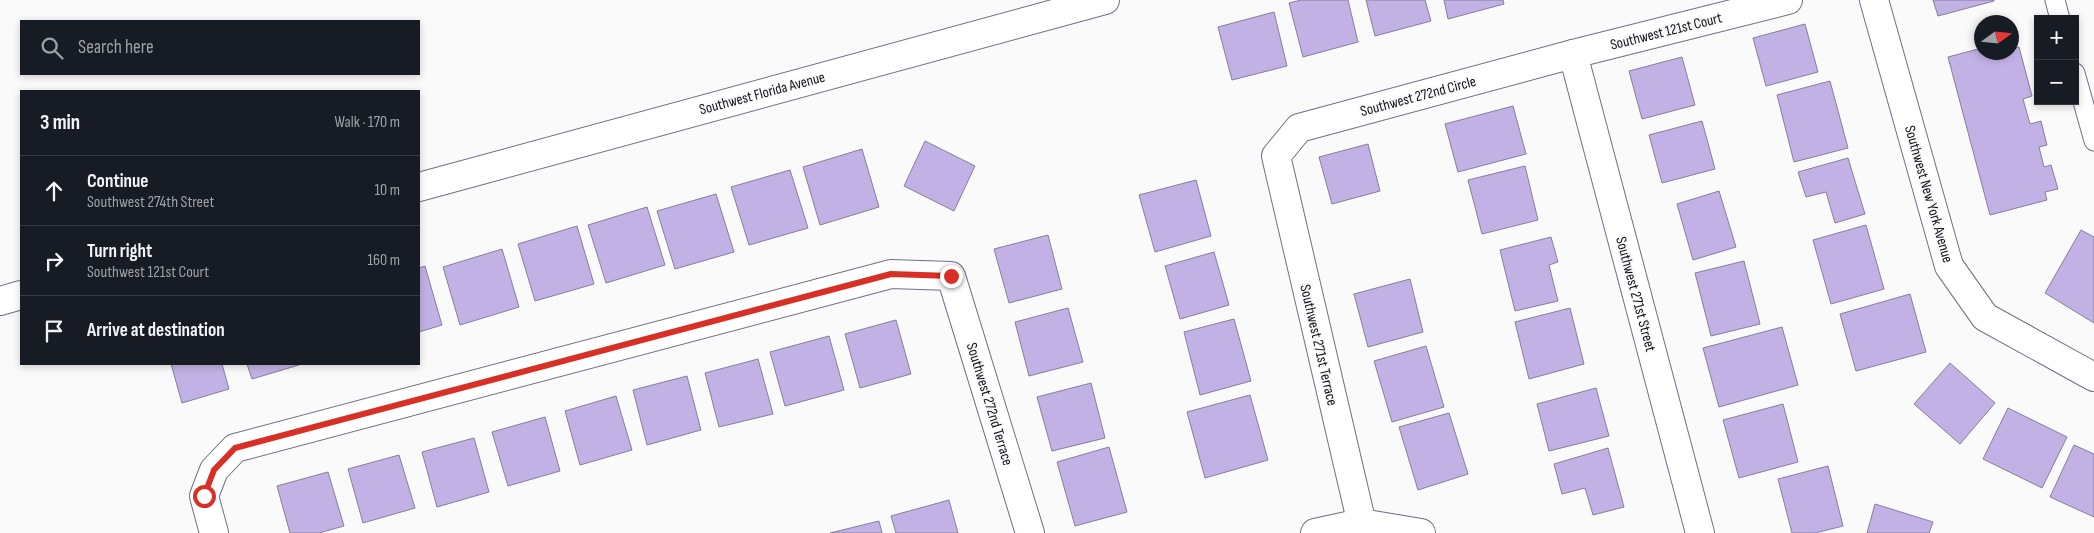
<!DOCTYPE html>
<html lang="en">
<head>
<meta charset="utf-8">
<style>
	:root { --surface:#171b24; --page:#20242c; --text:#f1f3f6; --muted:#9ea1a6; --line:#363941 }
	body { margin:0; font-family:"Sofia Sans Condensed",sans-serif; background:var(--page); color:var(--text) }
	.controls { position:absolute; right:15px; top:15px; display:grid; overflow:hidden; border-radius:0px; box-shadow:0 2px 8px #0003 }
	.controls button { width:45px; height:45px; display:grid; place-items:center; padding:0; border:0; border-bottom:1px solid var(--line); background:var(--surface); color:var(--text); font:25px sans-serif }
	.compass { position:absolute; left:1974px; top:15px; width:45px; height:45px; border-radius:50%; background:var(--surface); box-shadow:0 2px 8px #0003; rotate:75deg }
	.stop { position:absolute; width:15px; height:15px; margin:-11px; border:4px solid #d93025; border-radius:50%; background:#fff }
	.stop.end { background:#d93025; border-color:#fff; box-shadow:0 1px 5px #0008 }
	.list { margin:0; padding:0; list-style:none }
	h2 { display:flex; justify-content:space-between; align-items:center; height:65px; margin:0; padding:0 20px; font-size:21px }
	h2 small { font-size:16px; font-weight:400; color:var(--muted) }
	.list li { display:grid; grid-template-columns:32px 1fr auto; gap:15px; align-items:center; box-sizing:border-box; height:70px; padding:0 20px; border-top:1px solid var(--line) }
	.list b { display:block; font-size:19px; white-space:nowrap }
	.list p { margin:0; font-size:16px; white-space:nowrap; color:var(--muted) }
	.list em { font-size:16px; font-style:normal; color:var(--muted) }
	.icon { flex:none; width:28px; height:28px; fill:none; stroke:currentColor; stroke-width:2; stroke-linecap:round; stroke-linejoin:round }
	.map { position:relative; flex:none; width:2094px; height:533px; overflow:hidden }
	.search { position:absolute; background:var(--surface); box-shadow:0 2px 8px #0003; left:20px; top:20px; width:400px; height:55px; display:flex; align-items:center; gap:12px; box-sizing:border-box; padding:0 18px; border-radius:0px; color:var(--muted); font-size:19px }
	.panel { position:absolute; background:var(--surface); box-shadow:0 2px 8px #0003; left:20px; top:90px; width:400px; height:275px; border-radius:0px }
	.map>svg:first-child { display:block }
</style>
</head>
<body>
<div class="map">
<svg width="2094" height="533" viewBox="0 0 2094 533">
	<rect width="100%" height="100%" fill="#fafafa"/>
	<g fill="#c2b1e4" stroke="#877e9b">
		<polygon points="1301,0 1348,0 1358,42 1303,57 1289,3"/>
		<polygon points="1366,0 1425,0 1431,21 1375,36"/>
		<polygon points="1444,0 1503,0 1504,4 1448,19"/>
		<polygon points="1933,0 1994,0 1994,1 1938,16"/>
		<polygon points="1274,12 1287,66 1232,80 1218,27"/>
		<polygon points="1805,24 1818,72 1766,86 1753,38"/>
		<polygon points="2019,47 2032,96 2023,99 2030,124 2041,121 2047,145 2039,147 2044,167 2051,165 2058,189 2045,192 2047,200 1990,215 1948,57 1982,48 1982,52 2012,52 2012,49"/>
		<polygon points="1682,57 1695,105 1642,119 1629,71"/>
		<polygon points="1830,81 1848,148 1794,162 1777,95"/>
		<polygon points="1513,106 1526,154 1458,172 1445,124"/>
		<polygon points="1702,121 1715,169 1662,183 1649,135"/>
		<polygon points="925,141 975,166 954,211 904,186"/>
		<polygon points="1368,144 1380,191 1332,204 1319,157"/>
		<polygon points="862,149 879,207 820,225 803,167"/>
		<polygon points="1848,158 1865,214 1835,223 1826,192 1806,197 1798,172"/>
		<polygon points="1525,166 1538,220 1482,234 1468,180"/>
		<polygon points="790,170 808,228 749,245 731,187"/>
		<polygon points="1196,180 1211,236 1155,252 1139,195"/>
		<polygon points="1719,191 1736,247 1693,260 1677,204"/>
		<polygon points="716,194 734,252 675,269 657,211"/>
		<polygon points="647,207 665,265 606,283 588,225"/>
		<polygon points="1866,225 1884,289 1831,304 1813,240"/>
		<polygon points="577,226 594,284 535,301 518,244"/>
		<polygon points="2081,230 2094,237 2094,323 2045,293"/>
		<polygon points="1048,235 1062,289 1009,303 994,249"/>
		<polygon points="1551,237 1558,262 1549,265 1558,301 1515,311 1500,250"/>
		<polygon points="502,249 519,307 460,325 443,267"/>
		<polygon points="1214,252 1229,305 1180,319 1165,266"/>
		<polygon points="1744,261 1760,324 1711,336 1695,273"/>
		<polygon points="425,266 442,325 419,332 419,268"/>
		<polygon points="1410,279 1423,332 1368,347 1354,294"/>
		<polygon points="1910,294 1926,352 1856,371 1840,314"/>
		<polygon points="1068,308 1083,362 1029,376 1015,322"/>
		<polygon points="1570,308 1584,364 1529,379 1515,322"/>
		<polygon points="1234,319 1251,381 1200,395 1184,332"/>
		<polygon points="896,320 911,374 860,388 845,334"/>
		<polygon points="1782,327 1798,385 1719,407 1703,348"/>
		<polygon points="829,336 844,390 785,406 770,352"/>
		<polygon points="1426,346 1444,407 1392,422 1374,361"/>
		<polygon points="758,359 773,414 719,427 705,373"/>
		<polygon points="1950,363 1995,403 1960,444 1914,404"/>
		<polygon points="171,364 222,364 229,389 182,403"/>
		<polygon points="247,364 298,364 299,365 252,379"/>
		<polygon points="687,376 701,430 647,445 633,390"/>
		<polygon points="1091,383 1105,438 1052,451 1037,397"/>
		<polygon points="1596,388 1609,436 1549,451 1537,404"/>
		<polygon points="1250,395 1268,460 1205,478 1187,412"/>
		<polygon points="616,396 632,450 580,465 565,411"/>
		<polygon points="1783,404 1798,462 1739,478 1723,420"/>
		<polygon points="2008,408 2067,437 2042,488 1983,459"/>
		<polygon points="1449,413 1468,474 1418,490 1399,427"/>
		<polygon points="545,417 560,471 508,486 492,432"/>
		<polygon points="474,438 489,492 437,507 422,452"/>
		<polygon points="2074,445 2094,454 2094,517 2050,497"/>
		<polygon points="1109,447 1127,512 1075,526 1057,462"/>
		<polygon points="1608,448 1624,507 1593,515 1585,488 1562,494 1554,464"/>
		<polygon points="399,455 415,508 363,523 348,469"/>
		<polygon points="1828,466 1843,526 1815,533 1792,533 1778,479"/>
		<polygon points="328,472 344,526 319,533 290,533 277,486"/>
		<polygon points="949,500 958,533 896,533 891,516"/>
		<polygon points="1875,504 1933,522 1929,533 1867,533"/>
		<polygon points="879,521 882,533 830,533"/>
	</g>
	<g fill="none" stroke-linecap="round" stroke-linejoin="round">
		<g stroke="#746c88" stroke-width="21">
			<g id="lane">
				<polyline points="2055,0 2060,19"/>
				<polyline points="2075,73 2094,141"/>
			</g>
		</g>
		<g stroke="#746c88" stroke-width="30">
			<g id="street">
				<polyline points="1874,0 1949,266 1985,317 2094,377"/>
				<polyline points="1573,54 1700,533"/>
				<polyline points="419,187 1105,0"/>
				<polyline points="0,301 21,295"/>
				<polyline points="214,533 204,496 214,470 235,448 891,274 951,276 1030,533"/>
				<polyline points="1315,533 1361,523 1421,533"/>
				<polyline points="1364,533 1276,156 1299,128 1573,54 1788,0"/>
			</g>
		</g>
		<use href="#lane" stroke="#fff" stroke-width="19"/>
		<use href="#street" stroke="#fff" stroke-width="28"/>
	</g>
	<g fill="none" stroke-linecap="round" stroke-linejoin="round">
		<polyline stroke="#d93025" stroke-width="6" points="204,496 214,470 235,448 891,274 951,276"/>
	</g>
	<g text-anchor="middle" stroke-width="4" stroke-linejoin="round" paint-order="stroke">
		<g font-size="15" fill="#13101b" stroke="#fafafa">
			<text transform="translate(1666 31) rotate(-14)" y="5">Southwest 121st Court</text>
			<text transform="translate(762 93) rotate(-15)" y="5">Southwest Florida Avenue</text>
			<text transform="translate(1418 96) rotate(-15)" y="5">Southwest 272nd Circle</text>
			<text transform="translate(1929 194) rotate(74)" y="5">Southwest New York Avenue</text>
			<text transform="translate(1636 294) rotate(75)" y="5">Southwest 271st Street</text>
			<text transform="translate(1319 345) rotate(77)" y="5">Southwest 271st Terrace</text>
			<text transform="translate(990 404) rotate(73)" y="5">Southwest 272nd Terrace</text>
		</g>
	</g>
</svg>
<div class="controls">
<button>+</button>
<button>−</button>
</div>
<svg class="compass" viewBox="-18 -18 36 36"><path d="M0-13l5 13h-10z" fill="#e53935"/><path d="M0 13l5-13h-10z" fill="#9ea1a6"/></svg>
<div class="stop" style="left:204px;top:496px"></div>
<div class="stop end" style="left:951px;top:276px"></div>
<div class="search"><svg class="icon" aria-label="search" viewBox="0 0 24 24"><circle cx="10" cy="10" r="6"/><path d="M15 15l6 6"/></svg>Search here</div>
<section class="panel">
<h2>3 min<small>Walk · 170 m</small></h2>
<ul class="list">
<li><svg class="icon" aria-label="ahead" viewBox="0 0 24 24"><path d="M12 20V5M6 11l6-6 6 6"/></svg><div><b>Continue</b><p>Southwest 274th Street</p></div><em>10 m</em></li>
<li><svg class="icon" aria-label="right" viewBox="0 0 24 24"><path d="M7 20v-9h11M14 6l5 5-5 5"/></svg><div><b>Turn right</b><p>Southwest 121st Court</p></div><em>160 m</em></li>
<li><svg class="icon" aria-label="arrive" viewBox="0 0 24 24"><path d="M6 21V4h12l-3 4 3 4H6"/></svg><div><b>Arrive at destination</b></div></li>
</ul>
</section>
</div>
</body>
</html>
